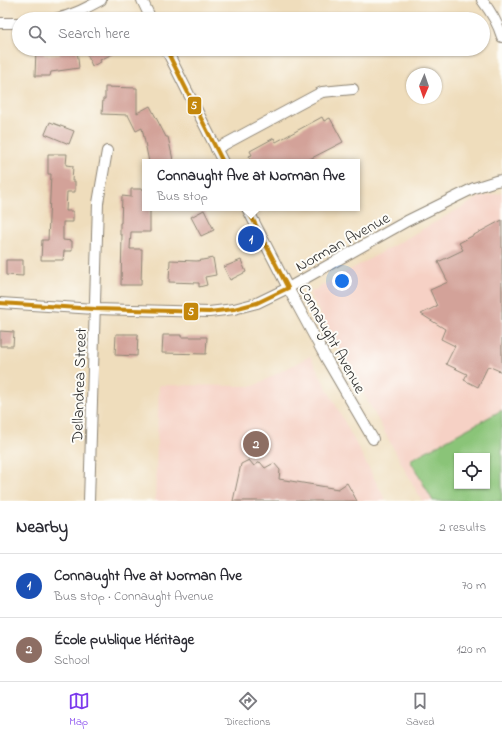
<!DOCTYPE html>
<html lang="en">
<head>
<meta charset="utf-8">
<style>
	:root { --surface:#fff; --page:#f2f2f3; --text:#2b2b33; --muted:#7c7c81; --line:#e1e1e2; --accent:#7c3aed }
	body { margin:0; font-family:"Indie Flower",sans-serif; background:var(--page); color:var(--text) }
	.controls { position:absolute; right:12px; bottom:12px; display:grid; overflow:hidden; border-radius:0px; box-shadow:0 1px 3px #0004 }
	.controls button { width:36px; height:36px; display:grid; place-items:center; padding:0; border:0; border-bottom:1px solid var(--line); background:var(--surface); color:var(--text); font:20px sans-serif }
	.compass { position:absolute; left:406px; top:68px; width:36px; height:36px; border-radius:50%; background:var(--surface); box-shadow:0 1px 3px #0004; rotate:182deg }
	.you { position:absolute; left:342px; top:281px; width:14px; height:14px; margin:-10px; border:3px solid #fff; border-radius:50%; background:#1a73e8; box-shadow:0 0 0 6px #1a73e833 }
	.badge { display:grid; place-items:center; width:26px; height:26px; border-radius:50%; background:var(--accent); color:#fff; font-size:13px; font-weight:700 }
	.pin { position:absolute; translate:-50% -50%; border:2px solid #fff; box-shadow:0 1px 4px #0006 }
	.popup { position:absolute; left:142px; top:159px; width:218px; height:52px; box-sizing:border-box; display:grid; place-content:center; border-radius:0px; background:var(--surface); filter:drop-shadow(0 1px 3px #0005); font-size:13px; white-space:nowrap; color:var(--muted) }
	.popup b { font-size:15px; color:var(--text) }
	.popup::after { content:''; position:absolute; left:50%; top:100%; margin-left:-8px; border:8px solid transparent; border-top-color:var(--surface) }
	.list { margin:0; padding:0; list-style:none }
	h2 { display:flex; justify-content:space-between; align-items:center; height:52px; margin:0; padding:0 16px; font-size:17px }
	h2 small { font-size:13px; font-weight:400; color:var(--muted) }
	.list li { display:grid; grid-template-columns:26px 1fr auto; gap:12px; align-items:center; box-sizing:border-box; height:64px; padding:0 16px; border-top:1px solid var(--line) }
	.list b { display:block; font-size:15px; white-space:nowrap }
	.list p { margin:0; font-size:13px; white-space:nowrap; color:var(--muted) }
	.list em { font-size:13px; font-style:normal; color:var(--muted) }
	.icon { flex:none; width:22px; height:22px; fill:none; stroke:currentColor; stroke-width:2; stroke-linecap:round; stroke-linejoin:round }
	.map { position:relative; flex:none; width:502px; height:501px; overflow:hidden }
	.search { position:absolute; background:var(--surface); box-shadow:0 1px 3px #0004; left:12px; right:12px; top:12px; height:44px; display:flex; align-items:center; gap:10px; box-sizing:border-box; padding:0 14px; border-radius:22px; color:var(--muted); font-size:15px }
	.sheet { height:180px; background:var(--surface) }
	nav { display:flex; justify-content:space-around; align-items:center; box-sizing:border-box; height:56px; border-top:1px solid var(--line); background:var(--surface); font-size:11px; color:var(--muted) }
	nav a { display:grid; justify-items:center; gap:2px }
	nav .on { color:var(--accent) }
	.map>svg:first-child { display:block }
</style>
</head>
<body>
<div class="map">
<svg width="502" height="501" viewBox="0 0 502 501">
	<rect width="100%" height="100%" fill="#fdfcf7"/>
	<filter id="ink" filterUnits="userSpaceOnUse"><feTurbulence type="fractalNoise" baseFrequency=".025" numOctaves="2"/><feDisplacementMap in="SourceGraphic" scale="8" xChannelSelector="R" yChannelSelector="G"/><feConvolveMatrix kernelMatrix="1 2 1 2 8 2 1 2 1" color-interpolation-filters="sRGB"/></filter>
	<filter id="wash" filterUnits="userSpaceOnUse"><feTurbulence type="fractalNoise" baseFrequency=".012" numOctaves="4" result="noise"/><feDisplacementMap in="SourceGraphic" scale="16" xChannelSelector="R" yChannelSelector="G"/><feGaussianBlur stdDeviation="0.9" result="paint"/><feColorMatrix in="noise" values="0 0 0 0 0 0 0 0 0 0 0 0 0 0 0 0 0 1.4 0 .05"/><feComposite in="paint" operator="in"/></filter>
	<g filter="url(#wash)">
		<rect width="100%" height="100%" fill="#efddbc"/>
		<g fill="#f6d1c5" fill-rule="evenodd">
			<path d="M502 193V501H422L309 293 480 197ZM457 456H487V486H457Z"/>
			<polygon points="310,356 386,501 155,501 159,385 254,386"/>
		</g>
		<path fill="#8ac478" stroke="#5a7852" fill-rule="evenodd" d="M502 410V501H433L410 460ZM457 456H487V486H457Z"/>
		<g id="blocks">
			<g fill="#d3a299">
				<polygon points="36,49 44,49 44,55 60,55 59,49 77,49 79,68 51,72 50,76 35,76"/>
				<polygon points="85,49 123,49 100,60 101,62 92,66"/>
				<polygon points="105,87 137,88 137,113 150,106 166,137 168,137 173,160 163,162 149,162 142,128 136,131 128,115 102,114 103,99 105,99"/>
				<polygon points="322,117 324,121 330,118 343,142 304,162 252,162 249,156 252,155 250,151 274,138 276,142"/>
				<polygon points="50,122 74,131 69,144 45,134"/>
				<polygon points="48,154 67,154 66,165 73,166 72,181 75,181 75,192 67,192 66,211 73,211 73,222 63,222 63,240 72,241 72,251 64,251 63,260 41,260 42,240 48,240 51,174 48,174"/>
				<polygon points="131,189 145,189 145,208 150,208 150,232 131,232 130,249 142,249 141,285 121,285 122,235 120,235 120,223 121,223 122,196 131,197"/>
				<polygon points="204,210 214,230 201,236 191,217"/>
				<polygon points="502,220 502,372 488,366 478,387 464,380 467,374 446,364 455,346 441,339 445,329 421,314 437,306 430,290 448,282 438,262 463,250 459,243"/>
				<polygon points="213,258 216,275 205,277 207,285 199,287 199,283 169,282 170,260 197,261"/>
				<polygon points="6,260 23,260 23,276 6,275"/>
				<polygon points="241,260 246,272 230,280 224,267"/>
				<polygon points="0,331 14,332 13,346 0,346"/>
				<polygon points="116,334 138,334 137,356 115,355"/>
				<polygon points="163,335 181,335 181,337 207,337 206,354 162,353"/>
				<polygon points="249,460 254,466 260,462 265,468 274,463 280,470 279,479 338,489 347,483 357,501 233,501 241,464"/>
			</g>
		</g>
	</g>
	<g filter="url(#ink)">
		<use href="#blocks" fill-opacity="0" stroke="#8d8474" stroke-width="1"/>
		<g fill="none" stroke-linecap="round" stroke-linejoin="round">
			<g stroke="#8d8474" stroke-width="12">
				<g id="street">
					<polyline points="142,0 151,19"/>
					<path d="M482 0C491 12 498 23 502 37"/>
					<path d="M55 19C72 16 86 8 101 0"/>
					<polyline points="0,23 19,23"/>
					<polyline points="166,49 223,162"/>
					<polyline points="216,149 322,92 353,89"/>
					<polyline points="247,208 288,288 327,360 373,439"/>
					<polyline points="0,303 95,309 209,312 234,309 257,303 288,288 407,221 474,188 496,181 502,180"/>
					<polyline points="89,501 98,203 107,151"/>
				</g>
			</g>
			<use href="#street" stroke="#fff" stroke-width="10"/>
			<g stroke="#fdfcf7" stroke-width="7">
				<g id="bus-1">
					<polyline points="166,49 223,162"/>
					<polyline points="0,303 95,309 209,312 234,309 257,303 288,288 247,208"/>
				</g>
			</g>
			<use href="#bus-1" stroke="#c4870b" stroke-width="4"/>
		</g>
	</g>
	<g text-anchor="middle" stroke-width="4" stroke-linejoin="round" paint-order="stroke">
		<g font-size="16" fill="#2b2b2b" stroke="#fdfcf7">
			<text transform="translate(342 241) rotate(-29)" y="6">Norman Avenue</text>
			<text transform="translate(333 338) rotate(61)" y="6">Connaught Avenue</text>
			<text transform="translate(78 385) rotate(-88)" y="6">Dellandrea Street</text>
		</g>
	</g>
	<g stroke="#fdfcf7" stroke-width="1.5">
		<rect x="187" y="96" width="15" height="19" rx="4" fill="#c4870b"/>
		<rect x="183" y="302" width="16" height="19" rx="4" fill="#c4870b"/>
	</g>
	<g font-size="11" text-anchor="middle" font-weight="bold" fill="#fff">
		<text x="194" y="109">5</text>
		<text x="191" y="315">5</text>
	</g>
</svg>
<div class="controls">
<button><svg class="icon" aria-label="locate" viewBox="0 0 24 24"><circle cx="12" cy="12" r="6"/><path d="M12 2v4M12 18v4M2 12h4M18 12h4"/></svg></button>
</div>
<svg class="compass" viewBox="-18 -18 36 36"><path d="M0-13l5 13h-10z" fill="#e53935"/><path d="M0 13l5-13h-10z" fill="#7c7c81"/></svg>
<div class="you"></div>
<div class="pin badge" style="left:251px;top:239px;background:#1a4fb4">1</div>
<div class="popup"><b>Connaught Ave at Norman Ave</b>Bus stop</div>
<div class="pin badge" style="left:256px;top:444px;background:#8d6e63">2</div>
<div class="search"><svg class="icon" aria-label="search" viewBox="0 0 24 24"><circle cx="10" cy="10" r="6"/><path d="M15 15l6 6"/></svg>Search here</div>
</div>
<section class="sheet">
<h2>Nearby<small>2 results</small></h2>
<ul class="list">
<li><span class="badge" style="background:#1a4fb4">1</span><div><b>Connaught Ave at Norman Ave</b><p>Bus stop · Connaught Avenue</p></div><em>70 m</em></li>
<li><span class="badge" style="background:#8d6e63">2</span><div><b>École publique Héritage</b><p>School</p></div><em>120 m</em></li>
</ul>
</section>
<nav>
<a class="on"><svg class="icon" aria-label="map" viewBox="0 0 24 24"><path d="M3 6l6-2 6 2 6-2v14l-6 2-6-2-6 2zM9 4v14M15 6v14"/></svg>Map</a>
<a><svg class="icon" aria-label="directions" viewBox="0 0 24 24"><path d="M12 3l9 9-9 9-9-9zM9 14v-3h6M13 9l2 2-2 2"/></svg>Directions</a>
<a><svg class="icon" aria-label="saved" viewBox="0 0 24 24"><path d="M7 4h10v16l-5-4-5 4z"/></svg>Saved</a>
</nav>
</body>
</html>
